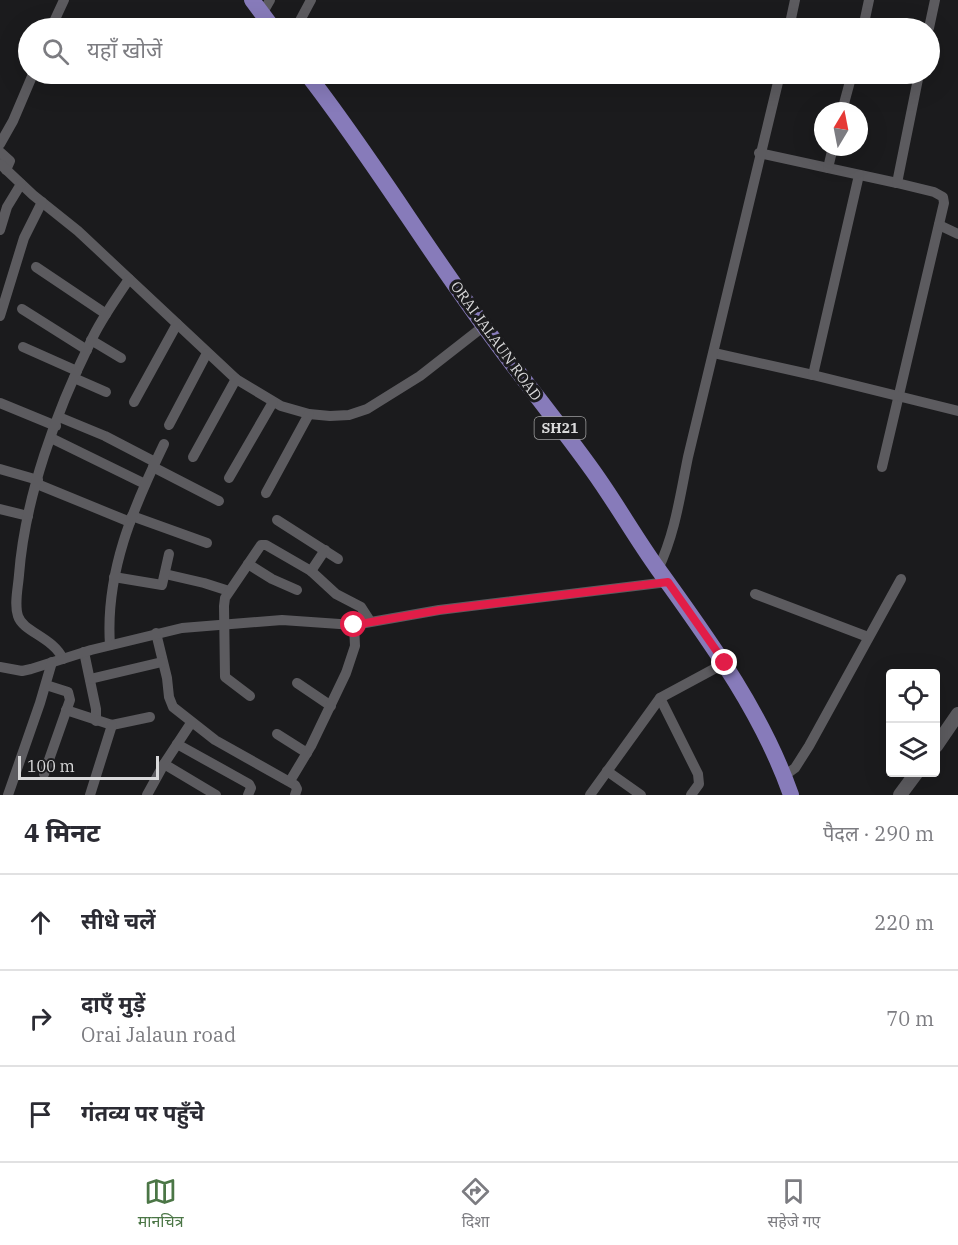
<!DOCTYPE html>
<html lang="hi">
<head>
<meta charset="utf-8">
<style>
	:root { --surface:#fff; --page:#f7f7f7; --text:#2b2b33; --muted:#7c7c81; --line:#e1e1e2; --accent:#4b7646 }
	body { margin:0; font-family:"IBM Plex Serif","Noto Sans Devanagari",serif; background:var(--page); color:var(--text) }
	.controls { position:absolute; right:18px; bottom:18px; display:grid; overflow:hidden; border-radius:6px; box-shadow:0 6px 24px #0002 }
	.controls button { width:54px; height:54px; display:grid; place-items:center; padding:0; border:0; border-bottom:2px solid var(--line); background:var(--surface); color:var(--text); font:30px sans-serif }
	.compass { position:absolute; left:814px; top:102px; width:54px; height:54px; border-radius:50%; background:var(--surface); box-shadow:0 6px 24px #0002; rotate:10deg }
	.scale { position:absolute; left:18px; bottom:15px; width:141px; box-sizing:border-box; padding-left:6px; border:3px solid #d9d9da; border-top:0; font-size:16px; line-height:21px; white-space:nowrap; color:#d9d9da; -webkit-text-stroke:4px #1b1b1d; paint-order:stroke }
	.stop { position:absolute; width:18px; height:18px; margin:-14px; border:4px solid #e11d48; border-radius:50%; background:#fff }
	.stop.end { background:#e11d48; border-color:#fff; box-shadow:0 2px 6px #0008 }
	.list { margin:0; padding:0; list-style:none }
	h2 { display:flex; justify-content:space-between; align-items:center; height:78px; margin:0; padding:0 24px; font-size:26px }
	h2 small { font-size:20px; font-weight:400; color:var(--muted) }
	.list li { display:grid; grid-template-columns:39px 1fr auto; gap:18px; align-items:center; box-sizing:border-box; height:96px; padding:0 24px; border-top:2px solid var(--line) }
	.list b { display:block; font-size:22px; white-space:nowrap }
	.list p { margin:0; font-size:20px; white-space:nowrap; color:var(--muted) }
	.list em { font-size:20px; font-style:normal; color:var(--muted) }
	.icon { flex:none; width:33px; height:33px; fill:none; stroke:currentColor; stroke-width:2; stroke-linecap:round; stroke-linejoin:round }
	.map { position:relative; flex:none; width:958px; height:795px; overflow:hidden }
	.search { position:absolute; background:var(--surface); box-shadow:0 6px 24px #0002; left:18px; right:18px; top:18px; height:66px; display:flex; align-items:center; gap:15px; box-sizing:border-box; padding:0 21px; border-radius:33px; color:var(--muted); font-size:22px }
	.sheet { height:366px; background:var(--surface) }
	nav { display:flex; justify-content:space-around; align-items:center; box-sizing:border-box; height:84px; border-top:2px solid var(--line); background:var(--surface); font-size:16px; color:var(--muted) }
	nav a { display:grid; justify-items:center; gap:3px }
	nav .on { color:var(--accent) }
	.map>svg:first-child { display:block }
</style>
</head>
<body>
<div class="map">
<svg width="958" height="795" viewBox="0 0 958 795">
	<rect width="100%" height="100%" fill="#1b1b1d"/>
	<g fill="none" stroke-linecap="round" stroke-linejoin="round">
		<g stroke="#5c5b5f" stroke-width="10">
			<polyline points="262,14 270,0"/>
			<polyline points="51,28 64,0"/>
			<polyline points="296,28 311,0"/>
			<polyline points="789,28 795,0"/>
			<polyline points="863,28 869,0"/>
			<polyline points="929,28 935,0"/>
			<polyline points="842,111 852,74"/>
			<polyline points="0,144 13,121 33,74"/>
			<polyline points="0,152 10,161 6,170"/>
			<polyline points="759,153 897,183 934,192 943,197 944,203 882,467"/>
			<polyline points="0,164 33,195 78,231 236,379 281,406 309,414 330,416 349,415 367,409 420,376 484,326"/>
			<polyline points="828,168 833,147"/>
			<polyline points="897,183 919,74"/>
			<polyline points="939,225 958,234"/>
			<polyline points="0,230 7,207 21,184"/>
			<polyline points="36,267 106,314"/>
			<polyline points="22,309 87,350"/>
			<polyline points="0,316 24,238 42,202"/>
			<polyline points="91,340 121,358"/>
			<polyline points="23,347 77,371"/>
			<polyline points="714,353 813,375 958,411"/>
			<polyline points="813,375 859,175"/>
			<polyline points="74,378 106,392"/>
			<polyline points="134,402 177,324"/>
			<polyline points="0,403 56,426"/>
			<polyline points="59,417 105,436 155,462"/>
			<polyline points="169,425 207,353"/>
			<polyline points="51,438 145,484"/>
			<polyline points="193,457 236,379"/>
			<polyline points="153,467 219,501"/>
			<polyline points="0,469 38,480"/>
			<polyline points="229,478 273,402"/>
			<polyline points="37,484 130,522"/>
			<polyline points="266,493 309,414"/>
			<polyline points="0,509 28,516"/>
			<polyline points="132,516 207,543"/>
			<polyline points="277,520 338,559"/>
			<polyline points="248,564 272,579 297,590"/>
			<path d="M658 569C675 534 680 496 688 457L780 74"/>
			<polyline points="311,571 325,550"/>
			<polyline points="165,574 204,583 229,591"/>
			<polyline points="114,577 162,585 169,554"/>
			<polyline points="755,594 868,637"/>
			<polyline points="156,633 167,678 169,697 173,707 215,740 295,785 297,789 295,795"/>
			<path d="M110 645C105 573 133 508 164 444"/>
			<polyline points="84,652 96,709 96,721"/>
			<path d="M63 659C53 637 23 632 18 616 14 604 18 588 19 575 25 497 56 412 91 341 101 319 116 299 129 279"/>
			<polyline points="0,667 22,671 31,669 91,650 182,628 282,620 354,625 439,610 668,582"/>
			<polyline points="90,679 162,662"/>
			<polyline points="297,683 331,706"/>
			<polyline points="250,696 225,677 224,606 225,598 261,545 266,545 311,571 336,594 361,607 370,621"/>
			<polyline points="660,698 698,774 699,784 691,795"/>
			<polyline points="66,710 112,725 150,717"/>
			<polyline points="277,734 307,753"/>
			<polyline points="177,744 249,784 251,788 248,795"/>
			<polyline points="164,764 216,795"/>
			<polyline points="607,771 641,795"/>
			<polyline points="44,774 70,700 68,692 46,685"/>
			<polyline points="784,776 795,768 809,746 901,579"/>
			<polyline points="290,781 311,746 346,673 355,646 354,625"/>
			<polyline points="8,795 40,703 52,662"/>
			<polyline points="90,795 112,725"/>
			<polyline points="147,795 164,764 191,723"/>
			<polyline points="590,795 660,698 725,663"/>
		</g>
		<g stroke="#5c5b5f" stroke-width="14">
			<polyline points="936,746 958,714"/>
			<polyline points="900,795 917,772"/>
		</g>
		<g stroke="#877bba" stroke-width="16">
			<polyline points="252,0 273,28"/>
			<path d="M307 74C370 155 423 243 484 326 519 375 558 422 593 471 616 503 635 537 658 569 709 640 762 712 791 795"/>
		</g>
	</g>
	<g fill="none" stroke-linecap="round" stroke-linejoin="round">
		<polyline stroke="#e11d48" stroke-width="8" points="354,625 440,610 668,582 725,663"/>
	</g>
	<g text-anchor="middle" stroke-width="6" stroke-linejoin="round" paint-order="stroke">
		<rect fill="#1b1b1d" stroke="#a0a0a1" stroke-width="1.5" x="534.5" y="417" width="51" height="22" rx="4.5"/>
		<g font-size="14" font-weight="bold" fill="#d9d9da">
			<text x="560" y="433">SH21</text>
		</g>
		<g font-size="15" fill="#d9d9da" stroke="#1b1b1d">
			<text transform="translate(496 341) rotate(54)" y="5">ORAI JALAUN ROAD</text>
		</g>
	</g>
</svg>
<div class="controls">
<button><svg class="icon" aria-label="locate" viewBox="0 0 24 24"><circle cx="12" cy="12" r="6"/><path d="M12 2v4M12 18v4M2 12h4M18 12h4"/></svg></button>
<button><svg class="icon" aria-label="layers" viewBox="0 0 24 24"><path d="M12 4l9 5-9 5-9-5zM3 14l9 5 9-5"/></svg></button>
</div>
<svg class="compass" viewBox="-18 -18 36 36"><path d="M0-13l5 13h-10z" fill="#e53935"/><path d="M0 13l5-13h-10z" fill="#7c7c81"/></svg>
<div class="scale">100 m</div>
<div class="stop" style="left:354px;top:625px"></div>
<div class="stop end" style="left:725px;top:663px"></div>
<div class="search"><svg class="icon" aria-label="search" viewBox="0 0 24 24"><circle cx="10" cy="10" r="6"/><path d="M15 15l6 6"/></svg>यहाँ खोजें</div>
</div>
<section class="sheet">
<h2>4 मिनट<small>पैदल · 290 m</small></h2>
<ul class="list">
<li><svg class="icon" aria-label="ahead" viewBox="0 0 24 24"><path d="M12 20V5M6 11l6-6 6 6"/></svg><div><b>सीधे चलें</b></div><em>220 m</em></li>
<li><svg class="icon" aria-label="right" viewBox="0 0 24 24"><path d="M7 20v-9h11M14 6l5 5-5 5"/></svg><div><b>दाएँ मुड़ें</b><p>Orai Jalaun road</p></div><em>70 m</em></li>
<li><svg class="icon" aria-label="arrive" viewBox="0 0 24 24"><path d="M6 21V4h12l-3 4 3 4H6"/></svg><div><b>गंतव्य पर पहुँचे</b></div></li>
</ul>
</section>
<nav>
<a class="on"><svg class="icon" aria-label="map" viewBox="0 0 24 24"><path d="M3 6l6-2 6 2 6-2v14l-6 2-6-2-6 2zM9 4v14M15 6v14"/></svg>मानचित्र</a>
<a><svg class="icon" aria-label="directions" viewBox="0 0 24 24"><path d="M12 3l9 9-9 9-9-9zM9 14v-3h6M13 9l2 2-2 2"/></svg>दिशा</a>
<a><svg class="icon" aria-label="saved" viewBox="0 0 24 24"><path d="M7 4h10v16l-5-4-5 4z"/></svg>सहेजे गए</a>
</nav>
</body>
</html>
